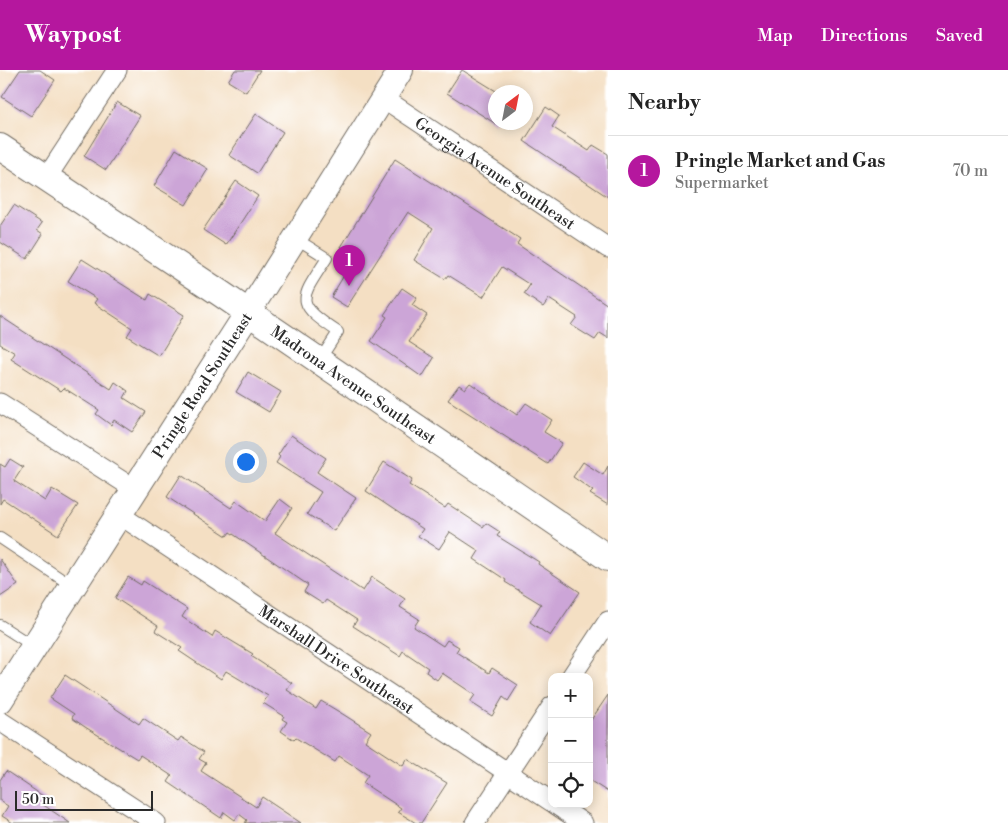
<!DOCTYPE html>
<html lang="en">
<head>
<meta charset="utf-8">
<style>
	:root { --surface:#fff; --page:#f6f6f6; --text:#222; --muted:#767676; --line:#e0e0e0; --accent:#b5179e }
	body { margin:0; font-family:"Libre Bodoni",serif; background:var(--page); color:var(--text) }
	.controls { position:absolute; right:15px; bottom:15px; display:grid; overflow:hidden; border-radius:10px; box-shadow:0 2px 12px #0003 }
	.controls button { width:45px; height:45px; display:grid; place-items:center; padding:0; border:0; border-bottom:1px solid var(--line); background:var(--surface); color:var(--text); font:25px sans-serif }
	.compass { position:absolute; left:488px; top:15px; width:45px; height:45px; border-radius:50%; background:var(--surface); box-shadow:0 2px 12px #0003; rotate:32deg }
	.scale { position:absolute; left:15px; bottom:12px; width:138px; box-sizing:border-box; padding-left:5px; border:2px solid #2b2b2b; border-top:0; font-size:14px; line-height:18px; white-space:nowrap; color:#2b2b2b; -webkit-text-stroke:4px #fff; paint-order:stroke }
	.you { position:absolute; left:245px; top:391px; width:18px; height:18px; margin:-12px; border:4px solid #fff; border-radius:50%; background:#1a73e8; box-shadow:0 0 0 8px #1a73e833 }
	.badge { display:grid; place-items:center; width:32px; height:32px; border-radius:50%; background:var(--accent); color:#fff; font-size:16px; font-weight:700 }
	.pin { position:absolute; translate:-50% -41px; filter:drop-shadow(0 1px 2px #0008) }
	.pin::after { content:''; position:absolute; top:26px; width:18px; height:15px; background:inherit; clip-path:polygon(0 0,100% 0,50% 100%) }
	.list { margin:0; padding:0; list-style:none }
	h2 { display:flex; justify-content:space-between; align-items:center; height:65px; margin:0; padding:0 20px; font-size:21px }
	h2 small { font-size:16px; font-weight:400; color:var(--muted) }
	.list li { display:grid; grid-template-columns:32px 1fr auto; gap:15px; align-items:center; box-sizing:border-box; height:70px; padding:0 20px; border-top:1px solid var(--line) }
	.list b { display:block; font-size:19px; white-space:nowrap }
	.list p { margin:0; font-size:16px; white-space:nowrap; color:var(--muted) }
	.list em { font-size:16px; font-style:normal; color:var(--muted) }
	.icon { flex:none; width:28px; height:28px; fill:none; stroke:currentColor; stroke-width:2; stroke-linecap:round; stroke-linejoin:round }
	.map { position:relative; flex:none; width:608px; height:753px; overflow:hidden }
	header { display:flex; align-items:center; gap:30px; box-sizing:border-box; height:70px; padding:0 25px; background:var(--accent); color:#fff }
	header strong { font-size:24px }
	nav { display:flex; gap:28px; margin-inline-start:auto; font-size:18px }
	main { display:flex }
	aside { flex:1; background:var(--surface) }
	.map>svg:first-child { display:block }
</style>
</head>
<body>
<header>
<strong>Waypost</strong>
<nav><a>Map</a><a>Directions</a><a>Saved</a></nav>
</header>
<main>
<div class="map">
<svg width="608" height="753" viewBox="0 0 608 753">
	<rect width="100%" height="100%" fill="#fff"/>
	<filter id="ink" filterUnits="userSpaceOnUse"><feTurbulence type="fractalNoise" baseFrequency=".02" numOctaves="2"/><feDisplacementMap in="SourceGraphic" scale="10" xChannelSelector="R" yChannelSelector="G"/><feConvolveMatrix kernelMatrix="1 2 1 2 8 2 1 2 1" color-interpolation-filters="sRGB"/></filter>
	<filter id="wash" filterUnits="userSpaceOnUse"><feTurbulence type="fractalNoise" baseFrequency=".0096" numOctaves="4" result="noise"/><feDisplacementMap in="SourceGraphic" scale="20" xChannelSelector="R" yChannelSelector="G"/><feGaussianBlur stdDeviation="1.12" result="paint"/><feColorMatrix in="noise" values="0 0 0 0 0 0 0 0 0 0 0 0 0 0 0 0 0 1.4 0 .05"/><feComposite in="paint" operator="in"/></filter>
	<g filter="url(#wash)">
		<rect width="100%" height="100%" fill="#f4dfc3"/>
		<g id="blocks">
			<g fill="#cca5d7">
				<polygon points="20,0 40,0 55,10 31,46 2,27"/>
				<polygon points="235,0 260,0 246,22 228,11"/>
				<polygon points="462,0 496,21 496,54 447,23"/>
				<polygon points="117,32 140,46 106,100 84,86"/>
				<polygon points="546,37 559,46 552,57 589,81 593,75 608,84 608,127 524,71"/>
				<polygon points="256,44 283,62 257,103 229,85"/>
				<polygon points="176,79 208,99 186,135 154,116"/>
				<polygon points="395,89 520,169 517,174 608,235 608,268 600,263 595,270 571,255 577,247 549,229 543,237 524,224 530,215 502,197 483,227 448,205 445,209 414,190 433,158 408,142 347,237 331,227 355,187 341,177"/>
				<polygon points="236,111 258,126 226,175 203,160"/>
				<polygon points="14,135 42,153 37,160 43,164 27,189 0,172 0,156"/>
				<polygon points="82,189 147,230 150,224 184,245 159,286 127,266 132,258 94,233 97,229 68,211"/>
				<polygon points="402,218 417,228 412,235 427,245 409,272 434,288 422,307 371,271 387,247 384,245"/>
				<polygon points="0,246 111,319 115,312 128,321 124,328 146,342 132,362 114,350 111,355 96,344 99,340 64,318 61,321 11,289 15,283 0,274"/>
				<polygon points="248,302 281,322 269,342 236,322"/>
				<polygon points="470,313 517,345 526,333 552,350 544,362 562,373 548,394 448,330 459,315 465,319"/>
				<polygon points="291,365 326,388 317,402 356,428 334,461 307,444 321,422 276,393 280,387 278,385"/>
				<polygon points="10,389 23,397 14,411 45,431 52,419 78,435 58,465 3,429 0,434 0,394 5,397"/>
				<polygon points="384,392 412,410 409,415 445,438 448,434 483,457 486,453 500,462 497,466 539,492 538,494 580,522 550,566 530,552 541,534 505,512 506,510 474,489 479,481 450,462 439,479 418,466 423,459 366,421"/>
				<polygon points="583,392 603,405 608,396 608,435 590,424 593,421 573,407"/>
				<polygon points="181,405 231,438 236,431 265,451 280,429 292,438 275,463 363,521 372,507 405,529 400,537 419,549 414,557 443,576 447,570 459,577 456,582 489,603 492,598 518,615 508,631 503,627 492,646 470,632 475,625 442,603 437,610 426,602 428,598 403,581 400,586 353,556 357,550 326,530 323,534 304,522 308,515 230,462 227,466 167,427"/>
				<polygon points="0,489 18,515 0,527"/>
				<polygon points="128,507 141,515 143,511 187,539 182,547 212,567 215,561 253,584 251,586 292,613 287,620 316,639 321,631 341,643 371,662 365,671 403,696 407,689 447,713 421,753 416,753 398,742 401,738 363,713 368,705 339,686 335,692 296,668 294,670 281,661 287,652 282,649 284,646 263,633 268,626 226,601 221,609 179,581 182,578 155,561 158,556 115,528"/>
				<polygon points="65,605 139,654 143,648 178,671 181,667 204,682 199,689 206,693 201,701 256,737 262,727 301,753 245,753 247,750 239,744 235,750 224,742 221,748 168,712 172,706 140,685 137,689 85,657 72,648 74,644 50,628"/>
				<polygon points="608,625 608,722 589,710 589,653"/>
				<polygon points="6,701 46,728 42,734 70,753 13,753 2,746 8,736 0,731 0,710"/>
			</g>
		</g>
	</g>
	<g filter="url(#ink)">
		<use href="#blocks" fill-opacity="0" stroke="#716a60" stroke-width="1"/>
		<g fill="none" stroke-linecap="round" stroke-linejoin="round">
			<g stroke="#716a60" stroke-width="12">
				<g id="service">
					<path d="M295 168 327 188C300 230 293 232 338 262L319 291"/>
					<polyline points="0,468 72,516"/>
					<polyline points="0,555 33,576"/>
				</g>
			</g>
			<g stroke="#716a60" stroke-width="21">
				<g id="minor">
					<path id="s1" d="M383 28 608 178"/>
					<polyline points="47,107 117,0"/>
					<polyline points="0,333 136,420"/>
					<path id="s2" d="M120 445 552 732"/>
					<polyline points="571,607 608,551"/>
					<polyline points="0,651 156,753"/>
					<polyline points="555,734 583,753"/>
					<polyline points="475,753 552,636"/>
				</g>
			</g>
			<g stroke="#716a60" stroke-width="26">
				<polyline id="tertiary" points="248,243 401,0"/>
			</g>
			<g stroke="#716a60" stroke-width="28">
				<g id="secondary">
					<path id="s3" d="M0 77 220 223 608 488"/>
					<path id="s4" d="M0 630 248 243"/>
				</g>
			</g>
			<use href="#service" stroke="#fff" stroke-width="10"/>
			<use href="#minor" stroke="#fff" stroke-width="19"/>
			<use href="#tertiary" stroke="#fff" stroke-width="24"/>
			<use href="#secondary" stroke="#fff" stroke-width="26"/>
		</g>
	</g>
	<g text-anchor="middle" stroke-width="5" stroke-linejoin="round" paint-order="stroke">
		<g font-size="16" fill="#2b2b2b" stroke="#fff">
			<text dy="6" stroke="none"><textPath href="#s1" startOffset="135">Georgia Avenue Southeast</textPath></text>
			<text dy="6" stroke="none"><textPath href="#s3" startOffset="426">Madrona Avenue Southeast</textPath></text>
			<text dy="6" stroke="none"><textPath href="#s4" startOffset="374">Pringle Road Southeast</textPath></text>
			<text dy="6" stroke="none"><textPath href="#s2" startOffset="260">Marshall Drive Southeast</textPath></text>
		</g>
	</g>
</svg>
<div class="controls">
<button>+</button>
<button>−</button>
<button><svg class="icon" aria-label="locate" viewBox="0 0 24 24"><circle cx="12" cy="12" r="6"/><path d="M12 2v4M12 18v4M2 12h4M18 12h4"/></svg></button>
</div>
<svg class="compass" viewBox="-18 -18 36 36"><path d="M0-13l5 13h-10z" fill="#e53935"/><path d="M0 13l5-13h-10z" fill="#767676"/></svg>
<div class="scale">50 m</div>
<div class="you"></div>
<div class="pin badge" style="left:349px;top:216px">1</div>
</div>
<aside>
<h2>Nearby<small></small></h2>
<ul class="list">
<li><span class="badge">1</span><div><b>Pringle Market and Gas</b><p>Supermarket</p></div><em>70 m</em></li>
</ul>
</aside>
</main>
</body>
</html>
